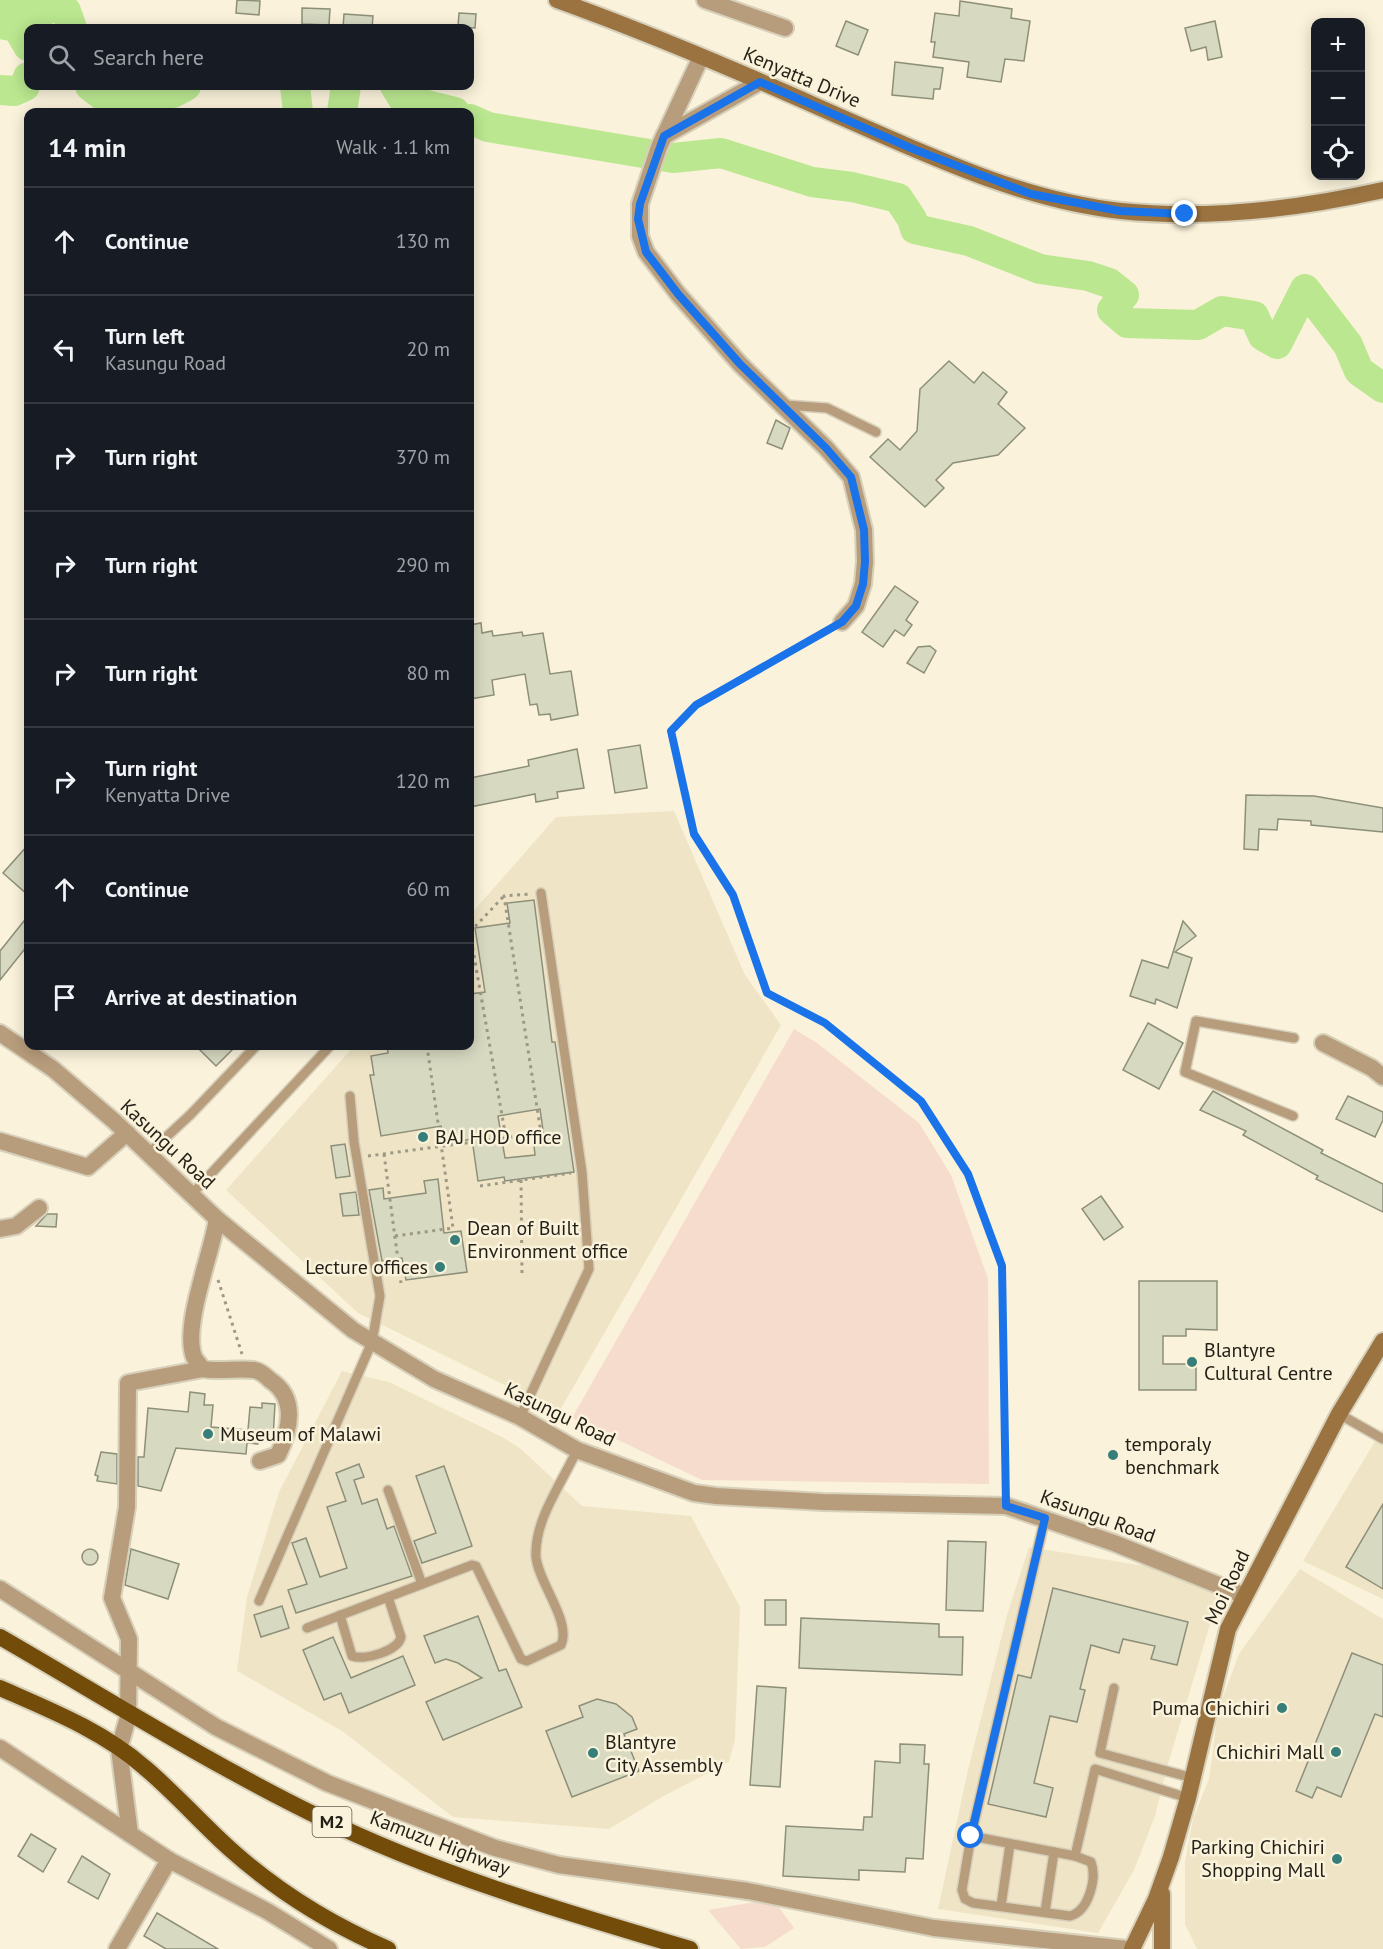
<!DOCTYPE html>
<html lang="en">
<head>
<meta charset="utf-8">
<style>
	:root { --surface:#171b24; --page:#20242c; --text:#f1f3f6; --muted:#9ea1a6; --line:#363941 }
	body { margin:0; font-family:"PT Sans",sans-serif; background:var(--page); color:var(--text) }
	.controls { position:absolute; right:18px; top:18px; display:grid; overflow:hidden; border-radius:12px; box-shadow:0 3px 15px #0003 }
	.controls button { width:54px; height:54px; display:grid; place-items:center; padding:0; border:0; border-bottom:2px solid var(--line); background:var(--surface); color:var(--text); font:30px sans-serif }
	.stop { position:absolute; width:18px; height:18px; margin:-14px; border:4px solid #1a73e8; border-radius:50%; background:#fff }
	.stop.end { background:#1a73e8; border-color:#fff; box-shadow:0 2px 6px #0008 }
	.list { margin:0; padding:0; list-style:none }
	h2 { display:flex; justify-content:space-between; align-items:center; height:78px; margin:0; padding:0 24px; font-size:26px }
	h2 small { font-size:20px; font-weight:400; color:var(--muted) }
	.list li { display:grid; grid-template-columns:39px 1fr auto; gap:18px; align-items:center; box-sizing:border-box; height:108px; padding:0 24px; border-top:2px solid var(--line) }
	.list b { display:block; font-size:22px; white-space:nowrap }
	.list p { margin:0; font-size:20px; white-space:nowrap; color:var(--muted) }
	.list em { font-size:20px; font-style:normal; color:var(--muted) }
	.icon { flex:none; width:33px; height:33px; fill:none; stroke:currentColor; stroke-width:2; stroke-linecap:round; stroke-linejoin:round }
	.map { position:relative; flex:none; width:1383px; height:1949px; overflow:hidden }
	.search { position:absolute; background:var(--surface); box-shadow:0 3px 15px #0003; left:24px; top:24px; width:450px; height:66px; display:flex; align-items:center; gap:15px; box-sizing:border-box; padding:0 21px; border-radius:12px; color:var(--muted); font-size:22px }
	.panel { position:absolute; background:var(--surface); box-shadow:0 3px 15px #0003; left:24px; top:108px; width:450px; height:942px; border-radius:12px }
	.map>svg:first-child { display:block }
</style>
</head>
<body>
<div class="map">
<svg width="1383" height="1949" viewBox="0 0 1383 1949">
	<rect width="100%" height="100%" fill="#faf2da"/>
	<g fill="#efe5c6">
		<polygon points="674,811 745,975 781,1025 559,1412 358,1313 226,1190 354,1046 470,1046 470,915 556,817"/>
		<polygon points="342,1371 389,1382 504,1438 521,1449 582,1506 691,1516 740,1607 735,1739 729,1762 662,1797 609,1829 453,1817 342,1731 237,1671 247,1597 279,1492"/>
		<polygon points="1383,1428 1383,1599 1303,1561"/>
		<polygon points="1029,1547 1157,1568 1220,1591 1168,1764 1155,1816 1134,1870 1098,1933 938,1909 968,1770 1007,1615"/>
		<polygon points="1300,1569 1383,1619 1383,1949 1197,1949 1185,1924 1185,1862 1193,1819 1209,1779 1218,1710 1239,1654"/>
	</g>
	<g fill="#f6dccd">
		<polygon points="794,1029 817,1043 919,1123 951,1175 988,1279 989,1484 702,1480 572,1418"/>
		<polygon points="773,1899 794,1928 765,1947 741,1949 708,1910"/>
	</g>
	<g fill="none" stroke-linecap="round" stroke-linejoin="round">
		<g stroke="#bae78f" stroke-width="30">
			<polyline points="0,2 17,1 23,13 36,16 55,4 66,11 72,28"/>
			<polyline points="0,24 17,27 28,46"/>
			<polyline points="90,86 111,102 173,93 186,86"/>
			<polyline points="295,86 298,112"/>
			<polyline points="395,86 403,99 455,112"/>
			<polyline points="0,90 14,91 25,86 28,77"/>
			<polyline points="342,112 346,86"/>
			<polyline points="470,119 488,127 673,158 721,153 812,182 852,187 898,198 912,219 915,229 969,241 1040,269 1088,276 1109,283 1124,295 1112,310 1127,323 1198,325 1222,311 1254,316 1263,336 1277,344 1305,289 1348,345 1359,371 1383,388"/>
		</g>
	</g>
	<g fill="#d7d9c1" stroke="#8d8f79" stroke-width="1.5" fill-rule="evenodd">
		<polygon points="237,0 260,1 259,15 236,13"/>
		<polygon points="960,1 1012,9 1011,18 1030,21 1024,61 1005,59 1001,82 967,77 969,62 933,57 935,42 931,42 935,13 959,16"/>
		<polygon points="302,8 330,9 329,25 302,24"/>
		<polygon points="459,13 476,14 475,28 458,27"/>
		<polygon points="344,14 373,16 372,28 343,28"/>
		<polygon points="846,21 868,30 858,55 836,46"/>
		<polygon points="1215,21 1222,57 1208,60 1206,47 1191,51 1185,28"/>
		<polygon points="895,62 943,68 940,89 934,89 933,99 892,95"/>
		<polygon points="949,361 974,383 983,372 1007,392 998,404 1025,428 998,455 953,463 936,480 944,488 925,507 870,457 888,439 900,450 917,431 920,389"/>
		<polygon points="776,420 790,428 782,449 767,443"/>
		<polygon points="895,586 918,602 906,620 912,625 904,636 895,630 883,647 862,632"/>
		<polygon points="481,623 482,633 492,631 493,636 522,632 523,636 543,633 550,674 571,671 578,715 551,720 550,714 539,715 537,704 530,705 525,674 492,680 494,695 470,699 470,625"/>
		<polygon points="930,646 936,651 924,673 907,663 918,647"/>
		<polygon points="640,745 647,788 615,793 608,750"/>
		<polygon points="577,749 584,788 557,792 558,798 536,802 535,794 470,807 470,778 529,766 528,760"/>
		<polygon points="1246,795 1314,796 1383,808 1383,832 1311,825 1311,821 1278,819 1277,830 1259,829 1258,850 1244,849"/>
		<polygon points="28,845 28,895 3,873"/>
		<path d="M534 900 552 1042H555L574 1172 505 1181 504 1177 478 1181 472 1139 444 1144 441 1126 381 1136 370 1075H374L371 1056 388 1053 387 1046H470V994L485 992 475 928 510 923 507 903ZM540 1109 545 1144 534 1145 535 1155 505 1158 498 1116Z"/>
		<polygon points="28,916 28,945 0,980 0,951"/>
		<polygon points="1183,921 1196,936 1175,952 1192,958 1177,1008 1156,999 1155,1004 1130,996 1142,960 1168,968"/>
		<polygon points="1148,1023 1183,1043 1159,1089 1123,1070"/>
		<polygon points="196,1046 236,1046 216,1066"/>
		<polygon points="1213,1091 1323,1150 1321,1153 1383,1184 1383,1212 1316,1179 1318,1176 1243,1135 1246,1131 1200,1110"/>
		<polygon points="1348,1096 1383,1112 1383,1120 1375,1137 1336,1119"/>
		<polygon points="345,1144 350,1176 336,1178 331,1146"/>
		<polygon points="438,1179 444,1233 461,1231 467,1272 406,1280 402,1258 382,1261 369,1190 383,1188 384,1199 426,1193 424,1181"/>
		<polygon points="356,1192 359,1215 343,1216 340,1194"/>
		<polygon points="1101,1196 1123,1227 1104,1240 1082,1209"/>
		<polygon points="47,1214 57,1214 56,1227 36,1226"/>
		<polygon points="1139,1281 1217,1281 1217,1330 1186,1329 1186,1336 1163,1336 1163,1364 1196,1364 1196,1390 1139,1390"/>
		<polygon points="190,1392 205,1394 204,1405 213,1405 211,1427 248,1430 250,1407 262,1408 262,1403 275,1404 273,1438 258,1436 258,1444 247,1443 246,1454 176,1448 161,1491 138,1486 138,1457 144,1457 148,1408 188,1412"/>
		<polygon points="101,1452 117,1454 117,1484 97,1481 98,1476 95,1475"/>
		<polygon points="359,1464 364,1477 354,1480 362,1504 377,1499 387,1529 394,1526 412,1576 296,1613 288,1590 307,1584 292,1543 306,1538 320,1577 347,1568 327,1507 346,1501 336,1473"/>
		<polygon points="444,1466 472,1546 422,1563 414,1541 436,1533 416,1476"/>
		<polygon points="1383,1504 1383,1589 1346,1567"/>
		<polygon points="948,1541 986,1542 983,1611 946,1610"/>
		<circle cx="90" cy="1557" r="8"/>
		<polygon points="131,1549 179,1564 168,1599 125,1585"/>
		<polygon points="1053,1588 1188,1622 1177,1665 1151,1659 1155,1646 1123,1639 1119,1653 1091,1645 1080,1689 1085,1690 1077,1722 1050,1716 1034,1783 1053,1788 1046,1817 988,1804 1018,1675 1031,1678"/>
		<rect x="765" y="1600" width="21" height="25"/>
		<polygon points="282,1606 289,1628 261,1637 254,1615"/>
		<polygon points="478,1616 499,1671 506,1669 522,1707 443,1740 426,1702 482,1678 458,1663 446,1659 435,1663 424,1636"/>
		<polygon points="801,1618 939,1624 939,1637 963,1637 962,1675 799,1668"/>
		<polygon points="333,1637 351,1678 403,1656 415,1685 349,1713 341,1693 324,1700 303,1650"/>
		<polygon points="1352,1653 1383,1665 1383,1717 1375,1714 1341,1797 1317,1787 1312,1798 1296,1791"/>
		<polygon points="757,1686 786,1688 780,1787 750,1785"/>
		<polygon points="597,1699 616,1704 632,1717 637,1729 624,1734 639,1771 572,1797 546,1731 583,1717 579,1706"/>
		<polygon points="900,1744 925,1745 924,1764 929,1764 923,1859 906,1858 905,1872 859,1870 859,1880 783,1876 786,1826 863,1830 864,1817 872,1817 875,1761 900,1763"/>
		<polygon points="31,1834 56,1849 43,1872 18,1856"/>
		<polygon points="82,1856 110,1874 98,1899 68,1882"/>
		<polygon points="157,1913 218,1949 166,1949 144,1936"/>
	</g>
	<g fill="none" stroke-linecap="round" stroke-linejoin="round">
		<g stroke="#d7d0bb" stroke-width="12">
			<g id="service">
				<polyline points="785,405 827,408 876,432"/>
				<polyline points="1293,1116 1185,1072 1196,1021 1294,1038"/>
				<polyline points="149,1153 190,1115 256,1046"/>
				<polyline points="192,1194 330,1046"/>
				<polyline points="1339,1414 1383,1439"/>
				<polyline points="520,1417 589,1269 582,1172 541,893"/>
				<polyline points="388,1490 422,1584"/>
				<polyline points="1045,1518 971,1836 1075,1856 1095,1769 1188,1798"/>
				<polyline points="259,1601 372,1342 380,1296 354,1142 350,1096"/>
				<path d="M340 1615 352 1656C364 1661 398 1651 401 1637L388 1597"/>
				<path d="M307 1628 472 1565 476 1566 521 1659 527 1661 561 1645C572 1622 538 1582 536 1557 534 1520 562 1483 577 1450"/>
				<polyline points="1114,1688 1100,1753 1193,1778"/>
				<path d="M971 1836 962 1890 965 1899 973 1903 1070 1916C1089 1911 1097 1878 1091 1862L1075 1856"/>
				<polyline points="1001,1906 1010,1844"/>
				<polyline points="1045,1912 1054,1852"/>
			</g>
		</g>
		<g stroke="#d7d0bb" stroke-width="20">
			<g id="minor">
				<polyline points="705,0 785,28"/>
				<polyline points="701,57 659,147 640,204 640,236 646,252 678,294 740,364 826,448 851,477 864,530 865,562 863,584 856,606 842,622"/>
				<polyline points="664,136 760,82"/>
				<polyline points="0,1033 53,1069 114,1121 217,1219 353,1330 434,1379 520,1417 577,1450 694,1493 716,1496 823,1502 1006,1506 1114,1543 1243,1595"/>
				<polyline points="1323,1043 1372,1068 1383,1077"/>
				<polyline points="0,1141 88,1167 127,1133"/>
				<path d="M217 1219C212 1253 182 1326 194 1357 196 1361 200 1365 203 1369 220 1372 237 1368 254 1370 260 1371 266 1376 270 1380 298 1398 290 1430 278 1455L260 1461"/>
				<polyline points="0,1229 16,1226 39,1208"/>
				<polyline points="0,1589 216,1727 327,1783 495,1848 559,1865 748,1891 934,1928 1127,1949"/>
				<polyline points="0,1748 169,1860 267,1911 329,1949"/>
				<polyline points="130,1834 119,1749 128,1717 129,1639 112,1598 127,1507 128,1383 203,1369"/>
				<polyline points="117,1949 169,1860"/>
			</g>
		</g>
		<g stroke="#d7d0bb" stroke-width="20">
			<g id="secondary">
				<path d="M557 0C651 34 743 73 834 114 926 154 1020 200 1121 211 1209 220 1298 209 1383 190"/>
				<polyline points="1132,1949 1156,1899 1171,1857 1188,1798 1228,1629 1339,1414 1383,1341"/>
				<polyline points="1162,1949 1162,1894"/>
			</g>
		</g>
		<g stroke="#d7d0bb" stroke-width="20">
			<g id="trunk">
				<path d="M0 1637C104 1697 207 1762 315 1815 434 1874 564 1912 690 1949"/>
				<path d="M0 1688C50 1710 103 1731 144 1767 175 1793 201 1823 230 1849 278 1892 330 1924 388 1949"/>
			</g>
		</g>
		<g stroke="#9e9886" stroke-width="3" stroke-dasharray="3 4.5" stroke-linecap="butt">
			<polyline points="828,630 696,705 671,731 694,834 733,895 767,993 825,1023 921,1101 968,1174 1002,1266 1006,1490"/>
			<polyline points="470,932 504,896"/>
			<polyline points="470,933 506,1138"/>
			<polyline points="384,1154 401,1283"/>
			<polyline points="368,1156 541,1133 504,896 531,894"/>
			<polyline points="521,1180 522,1276"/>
			<polyline points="480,1186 571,1173"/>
			<polyline points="395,1236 453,1228 427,1046"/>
			<polyline points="218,1280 242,1354"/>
		</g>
		<use href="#service" stroke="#b89d7c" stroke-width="9"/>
		<use href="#minor" stroke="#b89d7c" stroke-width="16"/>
		<use href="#secondary" stroke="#9a7340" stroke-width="16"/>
		<use href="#trunk" stroke="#734c0a" stroke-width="16"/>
	</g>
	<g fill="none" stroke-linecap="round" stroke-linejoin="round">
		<polyline stroke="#1a73e8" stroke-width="8" points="971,1836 1045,1518 1006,1506 1002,1266 968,1174 921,1101 825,1023 767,993 733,895 694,834 671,731 696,705 842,622 856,606 863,584 865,562 864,530 851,477 826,448 740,364 678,294 646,252 638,219 640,204 664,136 760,82 913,149 1031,194 1120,211 1185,214"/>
	</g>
	<g fill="#367e79" stroke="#faf2da" stroke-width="2">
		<circle cx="423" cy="1137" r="6"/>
		<circle cx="455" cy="1240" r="6"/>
		<circle cx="440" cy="1267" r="6"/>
		<circle cx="1192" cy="1362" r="6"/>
		<circle cx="208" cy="1434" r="6"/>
		<circle cx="1113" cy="1455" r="6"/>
		<circle cx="1282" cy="1708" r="6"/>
		<circle cx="1336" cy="1752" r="6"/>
		<circle cx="593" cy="1753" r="6"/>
		<circle cx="1337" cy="1859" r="6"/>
	</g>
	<g text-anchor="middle" stroke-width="5" stroke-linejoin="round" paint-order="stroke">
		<rect fill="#faf2da" stroke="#635e51" stroke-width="1.5" x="312.5" y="1807" width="39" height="30" rx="4.5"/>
		<g font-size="18" font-weight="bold" fill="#221f16">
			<text x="332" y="1828">M2</text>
		</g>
		<g font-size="20" fill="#221f16" stroke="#faf2da">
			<text transform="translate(802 77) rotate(23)" y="7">Kenyatta Drive</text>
			<text transform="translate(168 1144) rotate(43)" y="7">Kasungu Road</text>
			<text transform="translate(560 1414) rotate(26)" y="7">Kasungu Road</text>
			<text transform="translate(1098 1516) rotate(20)" y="7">Kasungu Road</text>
			<text transform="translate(1227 1587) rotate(-65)" y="7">Moi Road</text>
			<text transform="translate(440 1843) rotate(21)" y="7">Kamuzu Highway</text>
		</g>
		<g font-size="20" fill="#221f16" stroke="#faf2da" text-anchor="start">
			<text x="435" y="1144">BAJ HOD office</text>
			<text x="467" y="1235">Dean of Built<tspan x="467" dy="23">Environment office</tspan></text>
			<text x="428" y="1274" text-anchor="end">Lecture offices</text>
			<text x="1204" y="1357">Blantyre<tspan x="1204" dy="23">Cultural Centre</tspan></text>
			<text x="220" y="1441">Museum of Malawi</text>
			<text x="1125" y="1451">temporaly<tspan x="1125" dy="23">benchmark</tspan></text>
			<text x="1270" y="1715" text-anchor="end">Puma Chichiri</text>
			<text x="605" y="1749">Blantyre<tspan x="605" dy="23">City Assembly</tspan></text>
			<text x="1324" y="1759" text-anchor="end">Chichiri Mall</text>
			<text x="1325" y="1854" text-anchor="end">Parking Chichiri<tspan x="1325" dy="23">Shopping Mall</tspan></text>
		</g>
	</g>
</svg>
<div class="controls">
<button>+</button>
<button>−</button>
<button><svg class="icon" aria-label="locate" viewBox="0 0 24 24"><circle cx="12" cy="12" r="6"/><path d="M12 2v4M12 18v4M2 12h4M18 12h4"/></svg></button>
</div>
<div class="stop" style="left:971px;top:1836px"></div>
<div class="stop end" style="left:1185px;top:214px"></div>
<div class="search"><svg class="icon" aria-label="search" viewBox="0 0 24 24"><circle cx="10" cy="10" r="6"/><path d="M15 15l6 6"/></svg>Search here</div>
<section class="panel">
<h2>14 min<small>Walk · 1.1 km</small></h2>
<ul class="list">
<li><svg class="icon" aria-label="ahead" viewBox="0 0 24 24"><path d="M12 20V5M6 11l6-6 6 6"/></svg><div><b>Continue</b></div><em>130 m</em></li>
<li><svg class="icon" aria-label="left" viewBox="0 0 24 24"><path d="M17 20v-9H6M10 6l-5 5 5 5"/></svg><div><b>Turn left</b><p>Kasungu Road</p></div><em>20 m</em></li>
<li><svg class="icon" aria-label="right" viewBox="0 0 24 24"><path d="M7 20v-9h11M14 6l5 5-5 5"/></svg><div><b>Turn right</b></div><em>370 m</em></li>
<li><svg class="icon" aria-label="right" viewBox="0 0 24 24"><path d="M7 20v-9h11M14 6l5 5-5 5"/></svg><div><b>Turn right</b></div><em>290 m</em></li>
<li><svg class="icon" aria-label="right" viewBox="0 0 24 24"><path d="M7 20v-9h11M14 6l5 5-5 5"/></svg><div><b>Turn right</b></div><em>80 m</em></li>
<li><svg class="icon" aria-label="right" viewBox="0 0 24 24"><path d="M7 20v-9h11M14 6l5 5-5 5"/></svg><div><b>Turn right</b><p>Kenyatta Drive</p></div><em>120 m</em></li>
<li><svg class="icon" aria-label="ahead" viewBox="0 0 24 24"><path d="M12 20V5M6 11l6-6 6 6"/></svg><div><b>Continue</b></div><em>60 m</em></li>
<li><svg class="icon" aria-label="arrive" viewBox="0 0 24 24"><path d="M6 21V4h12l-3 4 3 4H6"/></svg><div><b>Arrive at destination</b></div></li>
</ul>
</section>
</div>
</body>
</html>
